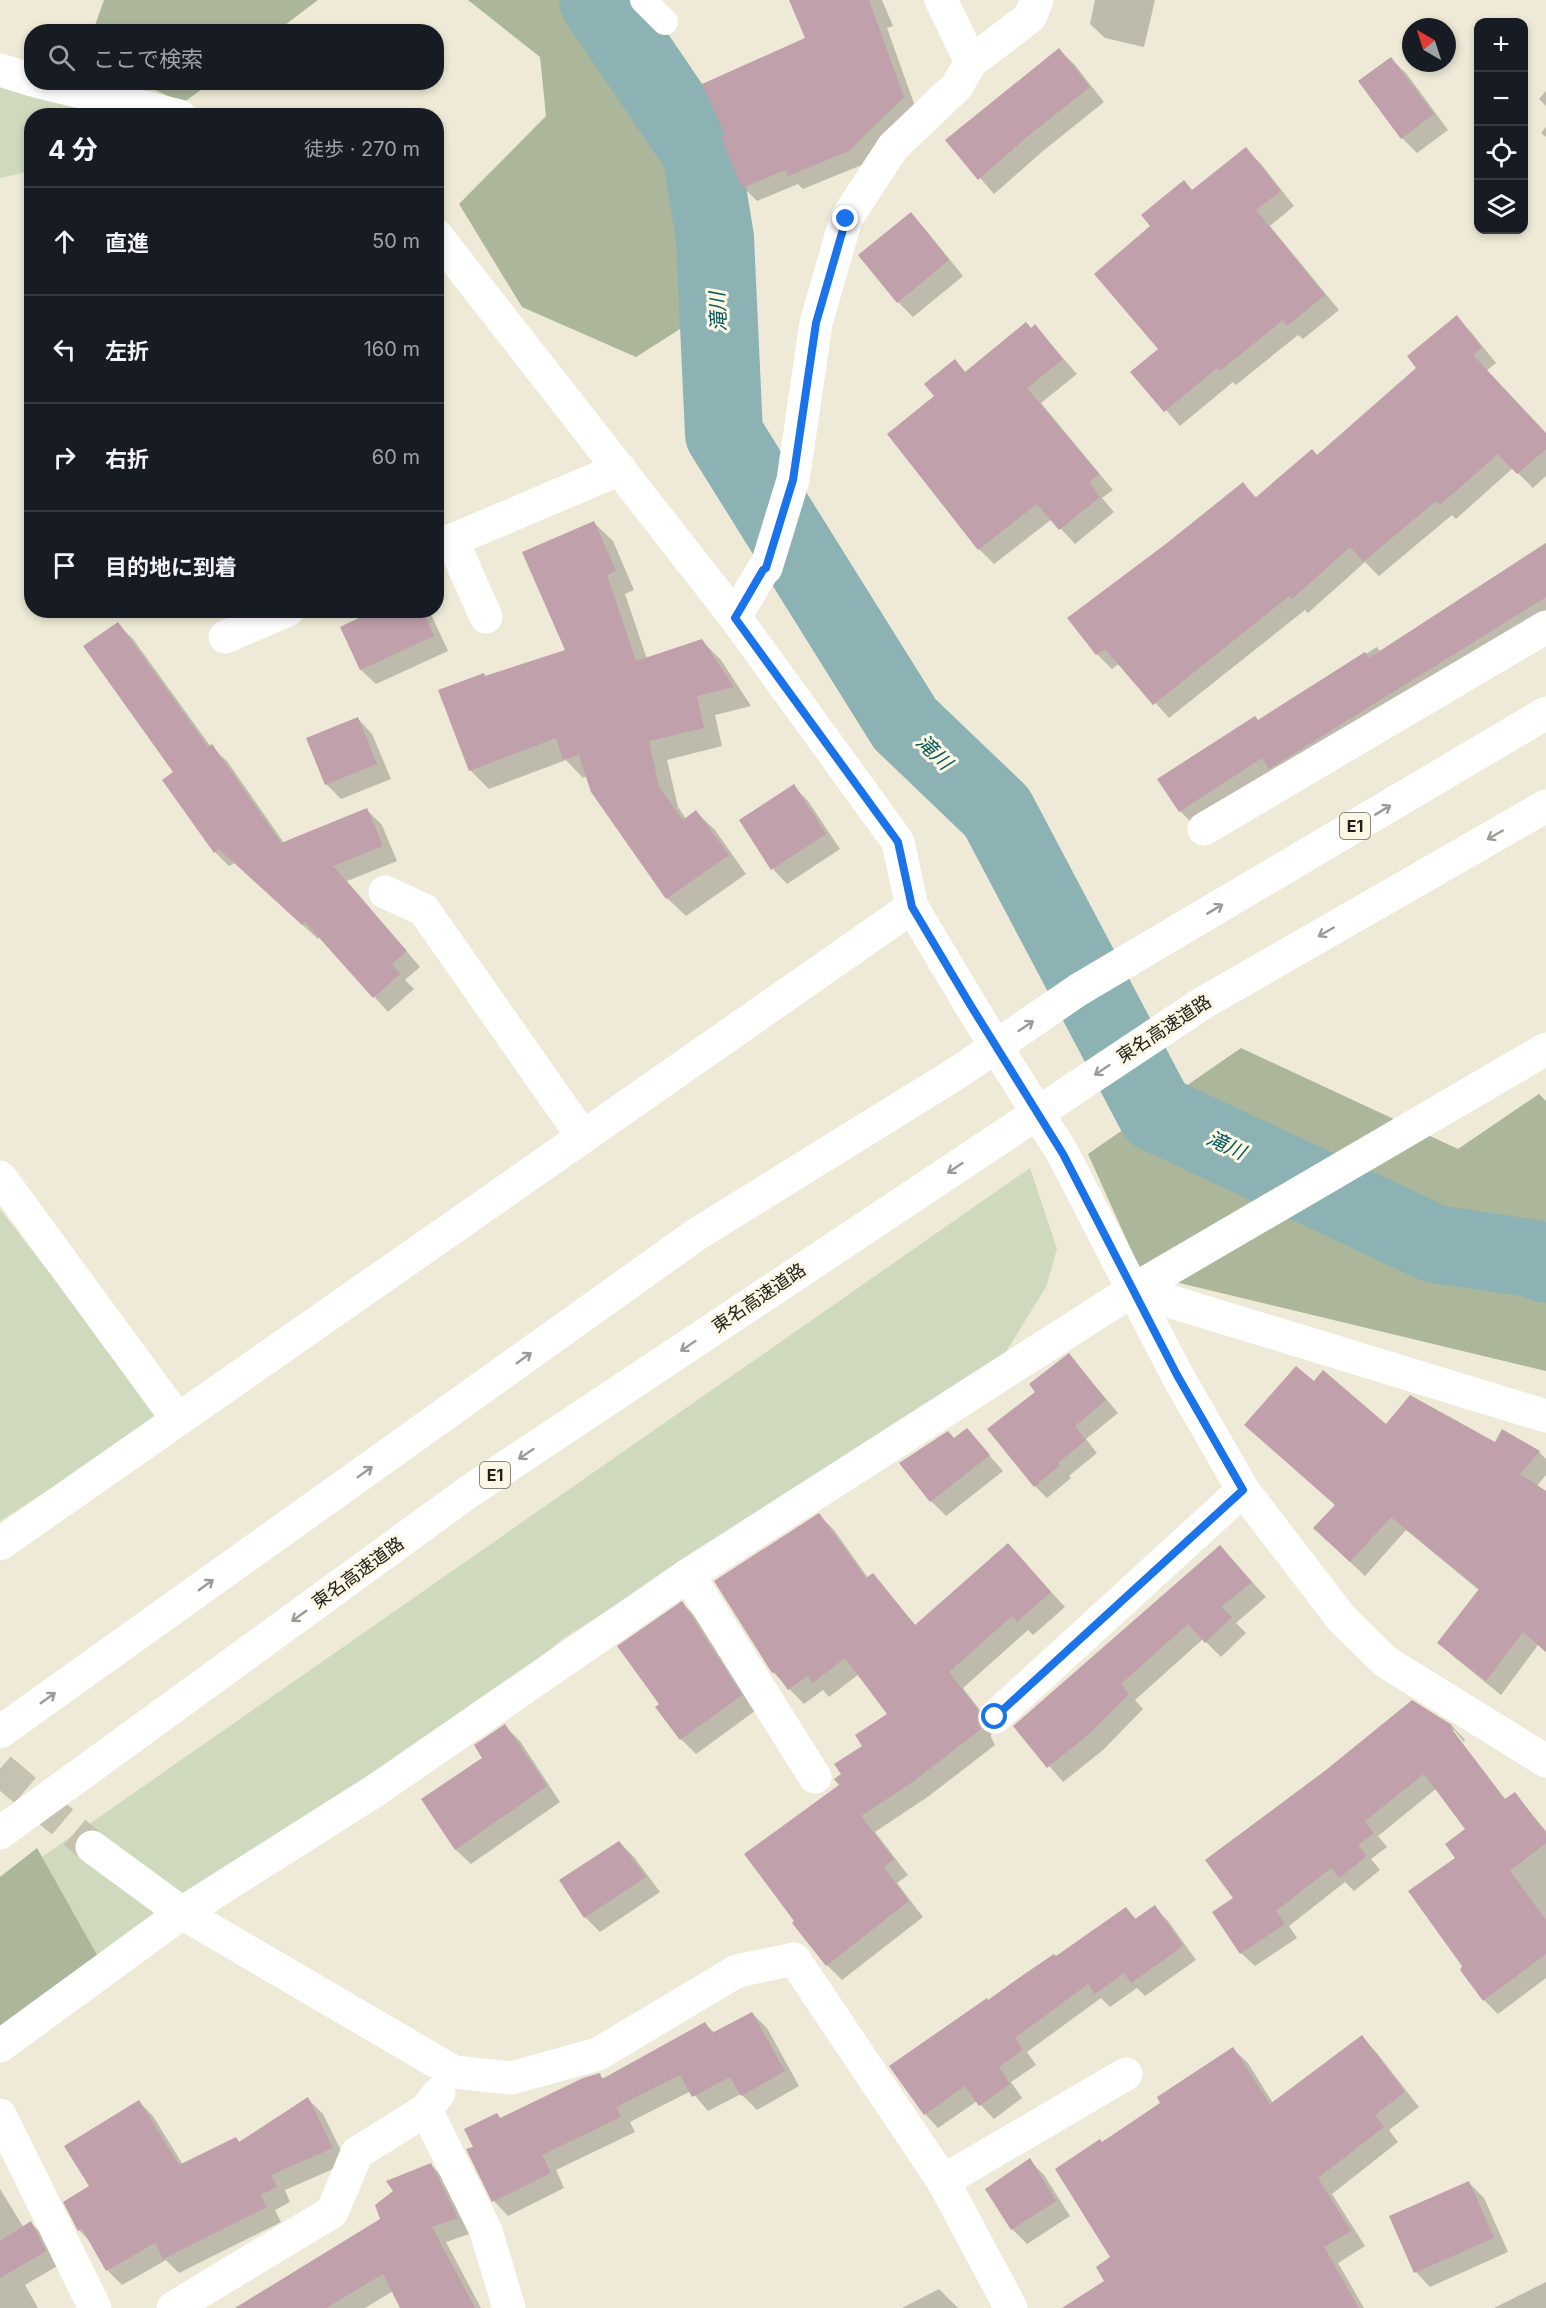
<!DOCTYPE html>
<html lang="ja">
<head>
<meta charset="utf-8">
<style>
	:root { --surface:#171b24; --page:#20242c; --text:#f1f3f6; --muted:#9ea1a6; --line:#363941 }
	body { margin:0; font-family:Inter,"Noto Sans JP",sans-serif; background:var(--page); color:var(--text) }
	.controls { position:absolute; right:18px; top:18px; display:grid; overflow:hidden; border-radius:12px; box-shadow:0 3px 9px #0003 }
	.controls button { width:54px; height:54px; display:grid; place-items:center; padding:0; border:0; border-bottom:2px solid var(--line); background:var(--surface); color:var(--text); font:30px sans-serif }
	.compass { position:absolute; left:1402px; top:18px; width:54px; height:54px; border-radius:50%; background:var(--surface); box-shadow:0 3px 9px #0003; rotate:321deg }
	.stop { position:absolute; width:18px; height:18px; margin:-14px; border:4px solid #1a73e8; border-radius:50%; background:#fff }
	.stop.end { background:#1a73e8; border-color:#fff; box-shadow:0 2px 6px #0008 }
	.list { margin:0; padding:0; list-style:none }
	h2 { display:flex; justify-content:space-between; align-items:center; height:78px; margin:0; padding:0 24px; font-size:26px }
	h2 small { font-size:20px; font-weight:400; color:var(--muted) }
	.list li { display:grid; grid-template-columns:39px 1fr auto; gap:18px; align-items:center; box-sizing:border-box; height:108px; padding:0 24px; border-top:2px solid var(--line) }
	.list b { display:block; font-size:22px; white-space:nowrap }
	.list em { font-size:20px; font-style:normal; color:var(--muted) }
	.icon { flex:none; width:33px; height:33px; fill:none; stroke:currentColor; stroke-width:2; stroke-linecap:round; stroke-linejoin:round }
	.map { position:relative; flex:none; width:1546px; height:2308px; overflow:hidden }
	.search { position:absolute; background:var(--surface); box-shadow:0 3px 9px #0003; left:24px; top:24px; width:420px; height:66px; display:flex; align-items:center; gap:15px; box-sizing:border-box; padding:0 21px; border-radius:24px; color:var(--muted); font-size:22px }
	.panel { position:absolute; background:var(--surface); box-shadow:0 3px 9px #0003; left:24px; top:108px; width:420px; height:510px; border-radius:24px }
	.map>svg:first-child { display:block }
</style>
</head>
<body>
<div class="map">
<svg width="1546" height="2308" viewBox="0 0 1546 2308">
	<rect width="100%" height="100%" fill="#eeead7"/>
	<g fill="#ced9be">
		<polygon points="0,66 190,115 32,116 31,171 0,178"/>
		<polygon points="1030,1168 1057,1249 1046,1287 999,1363 564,1638 376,1790 105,1969 42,1857"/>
		<polygon points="0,1209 161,1418 0,1521"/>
	</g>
	<g fill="#abb69b">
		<polygon points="104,0 318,0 277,31 93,31"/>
		<polygon points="468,0 617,0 742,175 691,322 636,357 522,307 459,204 546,116 540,57"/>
		<polygon points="140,83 210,83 183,103"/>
		<polygon points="1241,1048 1458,1149 1539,1094 1546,1101 1546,1371 1142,1274 1088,1154"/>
		<polygon points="37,1848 105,1969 0,2032 0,1877"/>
	</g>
	<g fill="#0003">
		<polygon points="790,0 882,0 893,26 887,28 917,112 864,164 803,189 798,184 757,201 743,187 727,136 807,38"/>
		<polygon points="1095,0 1155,0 1144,47 1105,38 1090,24"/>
		<polygon points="1059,50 1074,64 1104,102 1043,151 994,194 947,140"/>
		<polygon points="1391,59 1406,73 1448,130 1417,153 1402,138 1360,81"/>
		<polygon points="1546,91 1546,106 1539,99"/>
		<polygon points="1546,127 1546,137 1541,133"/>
		<polygon points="1246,149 1261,164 1294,206 1270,226 1339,310 1303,339 1298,335 1236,385 1233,382 1180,426 1133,372 1160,350"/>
		<polygon points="911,214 925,229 963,276 913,317 898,302"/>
		<polygon points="1456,317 1471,332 1496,363 1486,371 1546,434 1546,476 1533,488 1513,468 1456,519 1452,515 1379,576 1365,562 1308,613 1305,610 1169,718 1120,663 1112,669 1097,654 1069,618 1168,544 1243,484 1257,498 1318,457 1418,368"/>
		<polygon points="1035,326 1077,374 1041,403 1113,490 1102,498 1114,512 1075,544 1052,519 994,564 979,549 889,434 936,396 955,361 966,373"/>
		<polygon points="594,523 613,541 634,590 625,594 647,659 702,641 721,660 751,706 715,715 722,746 667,760 678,807 686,819 696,812 715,830 746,874 686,916 667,898 587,776 583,778 566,760 489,789 470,770 486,677 567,651"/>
		<polygon points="1546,543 1546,624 1195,826 1180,811 1258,721 1377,647 1380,651"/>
		<polygon points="379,610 429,610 448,651 376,684 361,670 342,628"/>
		<polygon points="118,624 133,639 211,747 227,761 284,843 367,810 382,825 397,861 347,881 420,967 405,980 414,989 388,1012 320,936 318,939 235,863 229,866 215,852 175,772"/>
		<polygon points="358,719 372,734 391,779 341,799 327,785 308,739"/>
		<polygon points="793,786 808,801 840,849 787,884 773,869 741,821"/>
		<polygon points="1069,1355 1118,1413 1086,1439 1097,1453 1069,1476 1071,1478 1047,1498 1035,1486 1037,1392"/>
		<polygon points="1314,1383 1386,1426 1495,1444 1503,1431 1539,1452 1546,1459 1546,1475 1536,1487 1546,1493 1546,1652 1538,1645 1501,1695 1454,1657 1439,1643 1480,1591 1406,1530 1365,1576 1329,1542 1336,1506"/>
		<polygon points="967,1430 1003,1471 946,1516 931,1501 955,1440"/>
		<polygon points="819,1515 834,1530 868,1578 872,1575 916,1626 1008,1545 1065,1607 1033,1635 1028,1630 963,1688 992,1726 991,1737 995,1745 929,1796 875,1832 908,1875 897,1883 923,1917 842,1980 827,1965 841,1786 843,1775 889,1714 859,1674 829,1697 823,1690 804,1704 773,1672"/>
		<polygon points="1220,1547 1266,1597 1236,1623 1246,1633 1221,1657 1203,1639 1135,1700 1143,1709 1103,1750 1063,1782 1015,1726"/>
		<polygon points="682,1603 697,1618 755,1711 696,1754 681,1739 657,1707 661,1705"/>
		<polygon points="505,1726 520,1741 560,1802 471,1864 456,1850 423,1799 484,1758"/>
		<polygon points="1452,1726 1465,1740 1464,1742 1454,1730 1450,1730 1508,1806 1515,1794 1546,1831 1546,1978 1498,2014 1484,2000 1464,1966 1457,1858 1467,1830 1437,1788 1378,1836 1387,1847 1371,1859 1380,1870 1354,1891 1345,1882 1289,1926 1297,1938 1255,1966 1241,1953 1235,1899"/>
		<polygon points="619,1842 634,1857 660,1892 600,1932 585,1917"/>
		<polygon points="1154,1907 1168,1921 1196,1960 1145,1996 1137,1988 1110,2007 1101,1998 1027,2052 1036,2065 1011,2082 1022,2098 994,2119 977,2101 938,2128 925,2114 988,2001 1056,1958 1126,1909 1137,1920"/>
		<polygon points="752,2013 767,2028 799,2086 757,2110 741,2094 708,2111 691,2091 630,2122 635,2132 556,2170 564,2188 508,2216 494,2201 475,2147 497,2115 501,2119 599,2075 604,2079 705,2024 715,2033"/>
		<polygon points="1362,2037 1376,2052 1419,2107 1389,2130 1398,2142 1332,2194 1365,2246 1338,2263 1364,2308 1099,2308 1112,2258 1102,2144 1162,2103 1233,2049 1248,2063 1273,2103"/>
		<polygon points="308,2099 323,2114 347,2163 285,2190 290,2202 275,2210 281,2222 179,2273 166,2260 122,2285 107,2270 91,2242 79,2230 65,2202 91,2186 139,2102 153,2116 183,2165 236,2138 240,2143"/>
		<polygon points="1029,2160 1044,2175 1070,2216 1027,2244 1012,2229 987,2189"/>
		<polygon points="431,2165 446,2180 472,2233 446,2242 481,2308 402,2308 393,2291 365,2308 261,2308 382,2220"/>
		<polygon points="1469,2183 1484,2198 1508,2252 1430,2287 1416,2272"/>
		<polygon points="0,2189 24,2228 31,2223 45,2237 59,2265 25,2285 38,2308 0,2308"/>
		<polygon points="1546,2282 1546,2308 1494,2308"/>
		<polygon points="939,2289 958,2308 902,2308"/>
	</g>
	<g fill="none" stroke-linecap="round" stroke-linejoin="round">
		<polyline stroke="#8db2b4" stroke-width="78" points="598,0 701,152 715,238 724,434 905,724 997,812 1156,1113 1435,1244 1530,1258 1546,1264"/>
	</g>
	<g fill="#c0a0aa">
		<polygon points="789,0 869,0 904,97 849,151 788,176 785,170 742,188 721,137 725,135 702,84 805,38"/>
		<polygon points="1059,48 1090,87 1028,136 978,180 945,140"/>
		<polygon points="1391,57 1434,114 1401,139 1358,81"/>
		<polygon points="1246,147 1281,191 1256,210 1325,295 1287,326 1283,320 1220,371 1217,368 1164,412 1130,372 1158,349 1094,274 1150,226 1141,215 1184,180 1192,190"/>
		<polygon points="911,212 949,260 897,303 858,255"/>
		<polygon points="1457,315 1482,348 1473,355 1546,433 1546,449 1517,474 1498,454 1440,505 1436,501 1363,562 1350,547 1292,599 1289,596 1153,705 1105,649 1096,655 1067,618 1167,543 1243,482 1255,498 1312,449 1317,455 1416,368 1407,356"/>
		<polygon points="1026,322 1031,328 1035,324 1063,359 1027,388 1099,474 1089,482 1100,497 1059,530 1037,504 978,550 887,434 934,396 924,384 955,359 965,372"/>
		<polygon points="594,521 616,571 607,575 636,661 702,639 734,687 697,696 704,728 649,741 659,787 683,820 696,810 729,855 666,899 591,792 579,755 563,760 556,738 469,771 438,690 484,673 485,676 565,650 522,552"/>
		<polygon points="1546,543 1546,597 1269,769 1262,758 1179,812 1157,779 1255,716 1258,720 1365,652 1369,658"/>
		<polygon points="375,610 422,610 434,636 360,670 340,627"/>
		<polygon points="118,622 208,747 212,744 281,843 367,808 383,846 333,866 407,951 392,964 400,974 373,998 305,922 302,925 219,849 214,853 162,780 173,772 83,646"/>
		<polygon points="358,717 377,764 325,785 306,738"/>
		<polygon points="794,784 826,834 771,870 739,820"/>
		<polygon points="1069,1353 1106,1400 1075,1426 1086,1440 1058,1463 1060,1465 1034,1487 987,1429 1035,1392 1029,1384"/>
		<polygon points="1296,1366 1314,1381 1323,1370 1386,1424 1410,1395 1495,1442 1502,1429 1540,1451 1520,1474 1546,1491 1546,1652 1523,1632 1486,1681 1437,1643 1479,1589 1391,1517 1350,1562 1313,1528 1335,1505 1244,1425"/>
		<polygon points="967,1428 990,1455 930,1502 899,1463 948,1431 954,1438"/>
		<polygon points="819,1513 866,1578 873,1573 915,1625 1008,1543 1051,1592 1017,1622 1012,1616 949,1672 978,1710 977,1720 981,1729 914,1781 861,1816 894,1859 884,1867 909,1901 826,1966 792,1923 794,1921 744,1854 839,1785 834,1779 841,1774 834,1764 862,1746 855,1735 887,1714 845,1658 813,1683 807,1676 788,1690 775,1672 772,1673 714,1581"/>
		<polygon points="1220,1545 1252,1582 1221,1607 1232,1617 1205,1643 1188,1624 1121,1684 1129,1694 1088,1735 1047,1768 1013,1726"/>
		<polygon points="682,1601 742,1695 680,1740 655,1707 659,1704 617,1646"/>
		<polygon points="1412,1700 1452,1725 1451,1728 1505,1799 1515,1792 1546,1833 1546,1843 1510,1871 1546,1920 1546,1954 1483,2001 1460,1970 1462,1966 1408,1891 1455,1858 1445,1844 1465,1829 1424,1774 1365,1821 1374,1833 1358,1845 1367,1856 1339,1878 1331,1868 1276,1911 1285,1924 1240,1954 1212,1912 1233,1898 1205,1860 1326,1770"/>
		<polygon points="505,1724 547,1786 455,1850 421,1799 482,1758 474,1745"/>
		<polygon points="619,1841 646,1877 584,1918 559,1880"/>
		<polygon points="1155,1905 1183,1946 1131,1983 1124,1973 1095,1994 1088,1984 1015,2038 1023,2050 999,2067 1010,2084 979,2106 965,2086 924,2115 889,2066 987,1998 988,2000 1023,1975 1054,1954 1056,1956 1126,1907 1135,1919"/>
		<polygon points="752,2012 785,2071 741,2096 730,2077 692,2097 680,2075 616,2107 621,2117 542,2155 551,2173 492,2202 466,2149 473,2147 464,2129 497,2113 500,2118 583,2078 600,2073 602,2079 705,2022 712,2033"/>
		<polygon points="1362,2035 1405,2092 1375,2115 1384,2127 1318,2178 1351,2231 1324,2247 1359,2308 1062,2308 1104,2281 1096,2267 1110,2257 1055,2169 1100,2139 1102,2142 1160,2103 1157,2097 1233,2047 1270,2104"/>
		<polygon points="308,2097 333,2148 271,2175 277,2187 261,2195 267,2207 163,2259 155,2243 106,2271 82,2229 78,2231 63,2202 89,2186 64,2146 139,2100 179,2165 236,2137 239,2142"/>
		<polygon points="1030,2158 1056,2201 1011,2230 985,2189"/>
		<polygon points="431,2163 458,2218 432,2227 475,2308 400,2308 383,2274 326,2308 235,2308 380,2219 375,2205 393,2191 386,2181"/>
		<polygon points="1469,2181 1494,2238 1414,2273 1389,2216"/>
		<polygon points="31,2221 46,2251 0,2278 0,2241"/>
	</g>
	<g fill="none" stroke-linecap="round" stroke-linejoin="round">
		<polyline stroke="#c5c2b1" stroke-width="33" stroke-dasharray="33 16" stroke-linecap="butt" points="0,1769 92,1847"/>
		<polyline stroke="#fff" stroke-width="26" points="643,0 665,22"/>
		<g stroke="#fff" stroke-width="33">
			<polyline points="941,0 971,62"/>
			<polyline points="0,70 32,80"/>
			<polyline points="39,82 180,116"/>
			<polyline points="436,235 735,617 898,842 912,907 971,1006 1063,1154 1177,1375 1243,1490 1342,1619 1386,1662 1546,1761"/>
			<polyline points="452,540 486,617"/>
			<polyline points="436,547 620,469"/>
			<polyline points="735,617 763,570 766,568 793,480 816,323 846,219 893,147 957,86 971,62 1030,17 1037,0"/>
			<polyline points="225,637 288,610"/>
			<polyline points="1204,829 1546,627"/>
			<polyline points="385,892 424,910 583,1137"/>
			<polyline points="0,1177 178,1420"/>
			<polyline points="1133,1290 1546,1416"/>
			<polyline points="0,1544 912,907"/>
			<polyline points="688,1575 815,1777"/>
			<polyline points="995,1717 1243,1490"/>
			<polyline points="92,1847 182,1913 454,2072 511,2078 598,2054 737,1971 794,1959 943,2181 1011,2308"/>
			<polyline points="0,2046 182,1913 376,1790 685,1577 1133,1290 1546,1049"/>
			<polyline points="439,2093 426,2110 486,2231 509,2308"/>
			<polyline points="0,2115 95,2308"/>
			<polyline points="943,2181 1126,2074"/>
			<polyline points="173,2308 332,2212 357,2153 426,2110"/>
		</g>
		<g stroke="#fff" stroke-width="33">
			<polyline points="0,1732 697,1234 960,1071 1078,990 1546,713"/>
			<polyline points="0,1833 467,1493 1203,1003 1546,806"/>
		</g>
	</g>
	<defs><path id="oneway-shaft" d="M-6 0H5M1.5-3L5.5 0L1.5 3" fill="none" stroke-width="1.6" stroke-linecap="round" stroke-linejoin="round" transform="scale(1.5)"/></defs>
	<g stroke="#9c9b98">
		<use href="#oneway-shaft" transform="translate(1383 810) rotate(-31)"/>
		<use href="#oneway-shaft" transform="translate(1495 835) rotate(150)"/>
		<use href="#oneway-shaft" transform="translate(1215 909) rotate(-31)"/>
		<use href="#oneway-shaft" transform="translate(1326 932) rotate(150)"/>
		<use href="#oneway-shaft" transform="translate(1026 1026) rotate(-34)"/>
		<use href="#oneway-shaft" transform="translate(1102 1070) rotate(146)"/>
		<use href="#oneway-shaft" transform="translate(955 1168) rotate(146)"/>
		<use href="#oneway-shaft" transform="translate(688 1346) rotate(146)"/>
		<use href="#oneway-shaft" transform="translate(524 1358) rotate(-36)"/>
		<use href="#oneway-shaft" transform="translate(526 1454) rotate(146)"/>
		<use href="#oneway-shaft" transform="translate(365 1472) rotate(-36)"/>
		<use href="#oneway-shaft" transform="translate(206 1585) rotate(-36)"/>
		<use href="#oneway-shaft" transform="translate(299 1616) rotate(144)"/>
		<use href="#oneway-shaft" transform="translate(48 1698) rotate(-36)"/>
	</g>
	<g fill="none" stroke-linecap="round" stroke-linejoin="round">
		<polyline stroke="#1a73e8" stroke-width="8" points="846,219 816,323 793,480 766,568 763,570 735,618 898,842 912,907 971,1006 1063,1154 1177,1375 1243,1490 995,1717"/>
	</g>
	<g text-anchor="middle" stroke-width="6" stroke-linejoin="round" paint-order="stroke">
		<g fill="#fcf7e4" stroke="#636056" stroke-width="1.5">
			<rect x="1340" y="813" width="30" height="26" rx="4.5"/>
			<rect x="480" y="1462" width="30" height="26" rx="4.5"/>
		</g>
		<g font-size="16" font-weight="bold" fill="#222019">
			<text x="1355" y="832">E1</text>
			<text x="495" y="1481">E1</text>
		</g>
		<g font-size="18" fill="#222019" stroke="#fcf7e4">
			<text transform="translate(1164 1029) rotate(-33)" y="6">東名高速道路</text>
			<text transform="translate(759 1298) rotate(-34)" y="6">東名高速道路</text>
			<text transform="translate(358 1573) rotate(-36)" y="6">東名高速道路</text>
		</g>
		<g font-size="20" font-style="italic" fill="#02575b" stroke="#fcf7e4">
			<text transform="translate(718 312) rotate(-93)" y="7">滝川</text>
			<text transform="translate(934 752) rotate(44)" y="7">滝川</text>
			<text transform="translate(1226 1145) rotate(25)" y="7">滝川</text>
		</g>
	</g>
</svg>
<div class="controls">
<button>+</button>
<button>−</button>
<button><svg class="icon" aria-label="locate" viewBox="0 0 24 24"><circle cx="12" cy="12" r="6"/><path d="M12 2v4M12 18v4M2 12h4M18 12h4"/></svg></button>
<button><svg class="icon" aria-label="layers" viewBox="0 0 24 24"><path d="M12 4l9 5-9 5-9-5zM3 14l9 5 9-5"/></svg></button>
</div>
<svg class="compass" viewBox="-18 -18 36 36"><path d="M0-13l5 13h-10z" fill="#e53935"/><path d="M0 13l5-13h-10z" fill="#9ea1a6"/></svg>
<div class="stop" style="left:995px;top:1717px"></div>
<div class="stop end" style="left:846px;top:219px"></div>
<div class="search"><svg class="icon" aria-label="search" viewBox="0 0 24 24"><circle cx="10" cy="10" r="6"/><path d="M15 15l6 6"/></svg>ここで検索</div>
<section class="panel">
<h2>4 分<small>徒歩 · 270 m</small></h2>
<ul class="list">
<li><svg class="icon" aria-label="ahead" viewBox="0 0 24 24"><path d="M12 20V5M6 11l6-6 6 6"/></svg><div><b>直進</b></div><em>50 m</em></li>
<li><svg class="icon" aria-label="left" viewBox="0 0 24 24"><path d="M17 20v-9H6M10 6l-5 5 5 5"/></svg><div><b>左折</b></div><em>160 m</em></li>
<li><svg class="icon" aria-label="right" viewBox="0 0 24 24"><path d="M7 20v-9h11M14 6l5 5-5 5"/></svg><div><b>右折</b></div><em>60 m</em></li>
<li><svg class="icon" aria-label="arrive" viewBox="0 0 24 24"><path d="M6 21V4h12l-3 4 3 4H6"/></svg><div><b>目的地に到着</b></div></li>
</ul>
</section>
</div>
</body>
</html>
